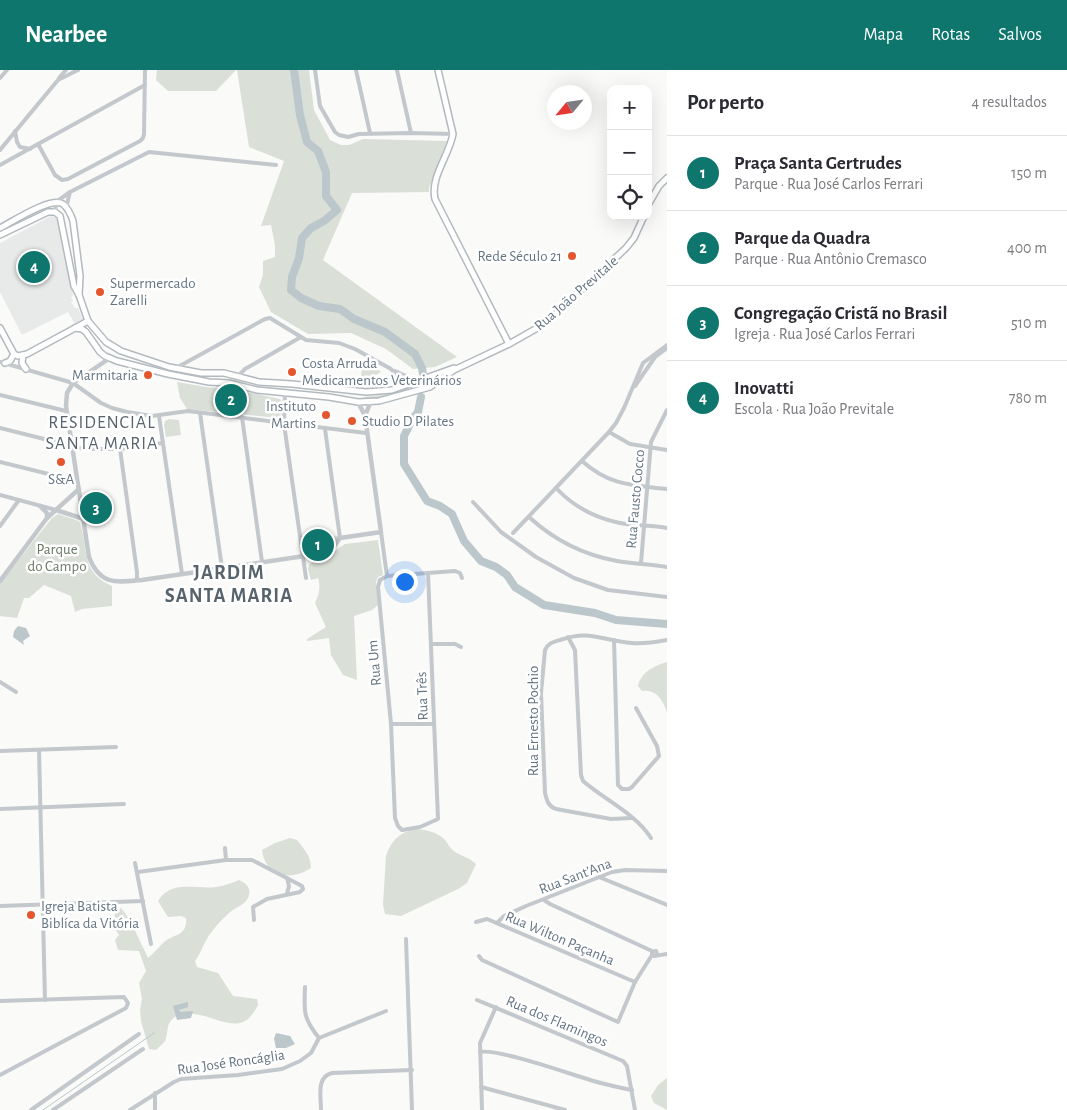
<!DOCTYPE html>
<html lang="pt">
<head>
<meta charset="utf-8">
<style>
	:root { --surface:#fff; --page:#f7f7f7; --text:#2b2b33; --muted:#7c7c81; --line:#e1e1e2; --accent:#0f766e }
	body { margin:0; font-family:"Alegreya Sans",sans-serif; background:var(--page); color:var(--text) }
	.controls { position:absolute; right:15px; top:15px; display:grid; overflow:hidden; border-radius:10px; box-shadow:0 5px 20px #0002 }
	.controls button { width:45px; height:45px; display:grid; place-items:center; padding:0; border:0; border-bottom:1px solid var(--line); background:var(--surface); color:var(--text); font:25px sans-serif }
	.compass { position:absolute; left:547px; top:15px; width:45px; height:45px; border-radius:50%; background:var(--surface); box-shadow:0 5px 20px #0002; rotate:241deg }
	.you { position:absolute; left:404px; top:511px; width:18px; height:18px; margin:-12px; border:4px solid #fff; border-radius:50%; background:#1a73e8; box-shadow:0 0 0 8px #1a73e833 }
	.badge { display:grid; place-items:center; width:32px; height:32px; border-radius:50%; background:var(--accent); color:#fff; font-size:16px; font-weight:700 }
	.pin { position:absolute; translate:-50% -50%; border:2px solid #fff; box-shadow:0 1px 5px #0006 }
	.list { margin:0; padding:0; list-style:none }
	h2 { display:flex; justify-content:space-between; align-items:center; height:65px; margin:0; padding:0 20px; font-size:21px }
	h2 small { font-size:16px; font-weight:400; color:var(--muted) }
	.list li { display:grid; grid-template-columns:32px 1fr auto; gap:15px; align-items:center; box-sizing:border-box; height:75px; padding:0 20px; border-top:1px solid var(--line) }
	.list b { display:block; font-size:19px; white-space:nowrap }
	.list p { margin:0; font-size:16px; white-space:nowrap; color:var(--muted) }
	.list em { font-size:16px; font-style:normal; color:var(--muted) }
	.icon { flex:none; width:28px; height:28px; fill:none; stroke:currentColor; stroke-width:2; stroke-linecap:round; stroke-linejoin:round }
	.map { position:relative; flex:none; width:667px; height:1040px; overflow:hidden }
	header { display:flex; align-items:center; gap:30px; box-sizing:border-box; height:70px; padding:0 25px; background:var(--accent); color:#fff }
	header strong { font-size:24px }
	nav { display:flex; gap:28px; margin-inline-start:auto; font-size:18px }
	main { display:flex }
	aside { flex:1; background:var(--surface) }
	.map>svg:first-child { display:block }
</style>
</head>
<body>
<header>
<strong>Nearbee</strong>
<nav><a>Mapa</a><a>Rotas</a><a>Salvos</a></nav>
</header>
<main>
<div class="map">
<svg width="667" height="1040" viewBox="0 0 667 1040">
	<rect width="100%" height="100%" fill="#fafaf8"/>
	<polygon fill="#e8e9e9" points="51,146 58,148 59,150 73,226 71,227 73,231 71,232 75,238 78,238 83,250 75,254 68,242 22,265 0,222 0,173"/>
	<g fill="#dadfd7">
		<polygon points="157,0 236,0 216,21 168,21 156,10"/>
		<polygon points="237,0 309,0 314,40 330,70 341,75 349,75 363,69 447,71 429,118 429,122 352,123 323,190 457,287 435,297 413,299 386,279 351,263 308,264 271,242 259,217 263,205 263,191 275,187 275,175 271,155 261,156 284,91 249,77"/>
		<polygon points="366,291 381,302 371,308 373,320 359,321 362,298"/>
		<polygon points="427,311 429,315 380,329 364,330 364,327 387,324"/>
		<path d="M177 312 206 317 233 319 280 329C284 334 283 343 279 348L187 339 180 328Z"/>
		<polygon points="169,349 179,350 181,365 166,367 164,355 165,351"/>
		<path d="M58 444 76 450 80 453C89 480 80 502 112 516V536L82 539 75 542 71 526 44 515 29 528H24L17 548 0 546V513L52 448Z"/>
		<polygon points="338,466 338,469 328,479 307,483 305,480 303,471"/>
		<path d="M378 470 383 505 378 507 376 512 378 535 372 540 354 546 357 610 343 605 331 585 329 568 307 571V569L326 557 315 533C319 525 321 517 318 508L311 510 308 499 309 495 313 491 324 489 345 474Z"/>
		<path d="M667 592V642C663 630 656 619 642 621L638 616C641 602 654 596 667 592Z"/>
		<path d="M417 759C426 760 437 762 444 769 448 773 449 778 455 782 462 786 470 788 476 794L467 813 458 819 401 846 385 844 383 835 386 786C391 770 401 761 417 759Z"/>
		<path d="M290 768 297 770C304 779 311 786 311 798 291 811 266 808 262 780L275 773Z"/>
		<path d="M239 810C245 813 251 817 249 825 247 835 235 837 229 843 221 850 214 858 208 867 203 875 201 883 195 891L197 897 218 903 233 926 257 929 258 935C256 939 253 944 249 948 231 966 199 933 175 947 165 953 169 963 165 971 163 974 159 977 156 980L149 979 141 951 140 940 142 929 139 913 146 901 139 881 118 880 115 870 119 865 114 857 115 840 121 838 130 850 148 888C154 883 158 878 163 873 172 864 188 867 186 848L181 846 168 847 158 831C171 809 197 820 216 817 224 816 232 813 239 810Z"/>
		<polygon points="667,1008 667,1040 654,1033 651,1026 658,1015"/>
	</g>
	<g fill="#bbc7cb">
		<polygon points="18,556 26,558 30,566 23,571 24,575 13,567 14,561"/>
		<polygon points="188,932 188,937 179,940 180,942 193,941 191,948 177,950 173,936"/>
		<polygon points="276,963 290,966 295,974 286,978 276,978 274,969"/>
	</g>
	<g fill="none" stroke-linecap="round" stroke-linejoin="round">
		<polyline stroke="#bbc7cb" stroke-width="1" points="43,1040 154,963"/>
		<g stroke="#bbc7cb" stroke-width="8">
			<polyline points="294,0 300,45 307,72 318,81 326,102 326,126 337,140 324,151 311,158 302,168 299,188 292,207 291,220 301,228 319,236 340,239 354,249 385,262 415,284 422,298 423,304"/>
			<polyline points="421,327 418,342 413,348 404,366 404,394 427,431 440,436 452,444 464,471 481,491 496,497 507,505 515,517 544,535 595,543 616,550 667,554"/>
		</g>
		<g stroke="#b3babf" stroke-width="8">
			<g id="secondary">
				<path d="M438 0 453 64C449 86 430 107 435 129L509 274"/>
				<polyline points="648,135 659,116 667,108"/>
				<path d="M0 158C12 152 51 126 63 134 68 138 71 145 73 151L80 206 79 225"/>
				<polyline points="0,165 48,142 55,142 60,146 74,216 79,225 88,251 106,272 121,281 169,297 201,303 224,303 259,312 292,314 366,322 392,320 454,298"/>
				<polyline points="0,258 14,284 18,286 27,284 88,251"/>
				<polyline points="75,258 82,259 86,262 100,282 105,286 117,291 168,304 209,312 229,313 257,320 329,327 358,332 379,331 430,317 454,300 509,274 539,257 548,251 626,178 634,168 644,146"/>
				<polyline points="23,285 22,293 26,299"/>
				<polyline points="5,293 10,291 14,284"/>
			</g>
		</g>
		<g stroke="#c3c8cc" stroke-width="4">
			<polyline points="315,0 320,36 335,62 339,65 348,67 359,64 411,63 453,64"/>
			<polyline points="356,0 370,63"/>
			<polyline points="397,0 411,63"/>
			<polyline points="0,8 7,0"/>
			<polyline points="59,8 66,0"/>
			<polyline points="15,61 17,72 20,77 30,79"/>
			<polyline points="38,74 55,105 62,110 68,109 140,71 143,68 144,64 145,0"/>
			<polyline points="0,80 58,10 78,0"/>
			<polyline points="0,95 145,15"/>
			<polyline points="66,138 70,122"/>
			<polyline points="55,142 56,132 70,122 149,82 276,95"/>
			<polyline points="0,292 73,313 101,333 112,338 127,342 152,346 188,341 366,363"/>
			<polyline points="176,298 265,249 270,248 306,270 339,273 355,279 391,299 400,309 400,317"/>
			<polyline points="395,301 417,311"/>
			<polyline points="238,306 245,299 301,267"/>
			<polyline points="635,316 655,287 667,278"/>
			<polyline points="285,322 284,354 306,508"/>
			<polyline points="0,325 66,341"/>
			<polyline points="200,343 222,498"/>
			<polyline points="159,346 182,504"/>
			<polyline points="242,347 262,492"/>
			<polyline points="0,358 84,379 120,379 163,373"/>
			<polyline points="325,359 340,468"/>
			<polyline points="609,362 630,374 667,380"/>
			<polyline points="120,379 137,502 137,510"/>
			<path d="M582 391C610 416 632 415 667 419"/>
			<polyline points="0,392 77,411"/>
			<path d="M556 418C573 436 595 448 620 453 636 456 652 455 667 458"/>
			<polyline points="0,425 56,440"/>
			<polyline points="473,432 501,462 536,487 574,508 608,520 667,527"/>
			<path d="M529 447C554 470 584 485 617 491 634 494 651 494 667 497"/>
			<polyline points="0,456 19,430"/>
			<polyline points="381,462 387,506"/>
			<polyline points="513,463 609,362 616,353 624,338 643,293 667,275"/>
			<polyline points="641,493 651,372 667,340"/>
			<polyline points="428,503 438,749 420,757 402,760 398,756 395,748 391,654 378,517 380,510 387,506 455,501 460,503 462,508"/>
			<path d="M568 567 575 580 581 705 583 711C605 730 636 744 651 768"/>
			<polyline points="614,570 618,715 622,719 629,719 632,717 659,686 657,676 636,638"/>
			<polyline points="431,574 455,574 461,577"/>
			<polyline points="0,612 16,622"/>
			<polyline points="391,654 434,654"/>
			<polyline points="39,680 45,930"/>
			<polyline points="0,681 116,677"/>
			<polyline points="0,739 124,734"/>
			<path d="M632 748 611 749 556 739C548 736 547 731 545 723L541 623 545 580C548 573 553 572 560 570 591 559 602 571 632 573 644 574 656 572 667 570"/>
			<polyline points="225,778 226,790"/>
			<polyline points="135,793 151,874"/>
			<polyline points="138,802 226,790 252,790 302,816 303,819 300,822 267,829 253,837 254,850"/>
			<polyline points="599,807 667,835"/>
			<polyline points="287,808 289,816 287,824"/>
			<polyline points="544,830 550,834 652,881"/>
			<polyline points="0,836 143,831"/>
			<polyline points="476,852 487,849 635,912"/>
			<polyline points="497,853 504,846 526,836 612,802 625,800 667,801"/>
			<polyline points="406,869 412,1040"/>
			<polyline points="657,884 656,881 652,882 652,885 654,886 667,884"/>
			<polyline points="479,886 482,890 618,952 635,912 652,885"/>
			<path d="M305 917C304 942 303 948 319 968"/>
			<polyline points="477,930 623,991 627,996 635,1040"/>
			<polyline points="0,931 124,927 128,933 126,938 0,1005"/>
			<path d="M480 982C498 978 575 1006 597 1012 609 1015 620 1018 632 1020"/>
			<polyline points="481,1017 565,1040"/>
			<polyline points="31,1040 139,964"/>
			<polyline points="53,1040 143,979"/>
			<polyline points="130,1040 174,1012 181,1009 238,1005 282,999 300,991 311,983 319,968 386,941"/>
			<polyline points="155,1040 155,1023"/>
			<path d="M321 1040C321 1026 316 1007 332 1003L412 1000"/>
			<polyline points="482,1040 480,973 496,937"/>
		</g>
		<g stroke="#c3c8cc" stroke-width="4.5">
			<path d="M110 288 73 313 67 323 66 336 89 487C100 516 117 512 142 510L318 484 333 477 340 468 381 462 365 346 358 332"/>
			<polyline points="365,346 371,331"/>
			<polyline points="40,436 47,443 47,448"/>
			<polyline points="56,440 84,449"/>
			<polyline points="0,511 47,448 79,419"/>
		</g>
		<use href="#secondary" stroke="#fff" stroke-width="5"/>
	</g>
	<g fill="#e4572e" stroke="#fff" stroke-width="2">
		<circle cx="572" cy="186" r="5"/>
		<circle cx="100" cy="222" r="5"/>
		<circle cx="292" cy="302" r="5"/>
		<circle cx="148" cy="305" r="5"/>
		<circle cx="326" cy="345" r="5"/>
		<circle cx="352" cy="351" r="5"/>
		<circle cx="61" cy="392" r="5"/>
		<circle cx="31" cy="845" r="5"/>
	</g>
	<g text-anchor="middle" stroke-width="5" stroke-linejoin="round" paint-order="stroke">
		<g font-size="15" fill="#657683" stroke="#fff" text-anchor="start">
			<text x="562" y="191" text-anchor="end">Rede Século 21</text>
			<text x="110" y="218">Supermercado<tspan x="110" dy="17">Zarelli</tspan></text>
			<text x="302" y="298">Costa Arruda<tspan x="302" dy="17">Medicamentos Veterinários</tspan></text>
			<text x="138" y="310" text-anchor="end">Marmitaria</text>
			<text x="316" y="341" text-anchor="end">Instituto<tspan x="316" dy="17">Martins</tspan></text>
			<text x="362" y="356">Studio D Pilates</text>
			<text x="61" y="414" text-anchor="middle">S&amp;A</text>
			<text x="41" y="841">Igreja Batista<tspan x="41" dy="17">Biblíca da Vitória</tspan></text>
		</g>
		<g font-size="15" fill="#657683" stroke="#fff">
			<text transform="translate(576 223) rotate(-41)" y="5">Rua João Previtale</text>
			<text transform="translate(635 429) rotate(-85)" y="5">Rua Fausto Cocco</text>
			<text transform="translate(374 593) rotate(-95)" y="5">Rua Um</text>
			<text transform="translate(422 626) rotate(-92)" y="5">Rua Três</text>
			<text transform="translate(533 651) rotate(-90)" y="5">Rua Ernesto Pochio</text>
			<text transform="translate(575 806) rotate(-21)" y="5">Rua Sant’Ana</text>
			<text transform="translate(560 868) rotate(23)" y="5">Rua Wilton Paçanha</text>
			<text transform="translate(557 951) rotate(23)" y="5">Rua dos Flamingos</text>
			<text transform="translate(231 992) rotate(-8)" y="5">Rua José Roncáglia</text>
		</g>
		<g font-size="15" fill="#687a64" stroke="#fff">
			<text x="57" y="484">Parque<tspan x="57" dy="17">do Campo</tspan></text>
		</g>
		<g font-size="18" letter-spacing="1" fill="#57646e" stroke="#fff">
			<text x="102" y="358">RESIDENCIAL<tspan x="102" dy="21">SANTA MARIA</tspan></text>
		</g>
		<g font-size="20" font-weight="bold" letter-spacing="1" fill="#57646e" stroke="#fff">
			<text x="229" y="509">JARDIM<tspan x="229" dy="23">SANTA MARIA</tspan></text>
		</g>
	</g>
</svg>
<div class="controls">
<button>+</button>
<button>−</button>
<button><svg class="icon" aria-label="locate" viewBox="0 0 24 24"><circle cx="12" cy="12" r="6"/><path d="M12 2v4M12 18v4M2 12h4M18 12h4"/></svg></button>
</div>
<svg class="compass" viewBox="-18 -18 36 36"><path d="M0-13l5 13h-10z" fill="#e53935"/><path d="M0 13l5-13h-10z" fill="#7c7c81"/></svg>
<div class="you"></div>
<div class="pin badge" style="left:318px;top:475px">1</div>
<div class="pin badge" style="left:231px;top:330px">2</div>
<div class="pin badge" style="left:96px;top:438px">3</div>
<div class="pin badge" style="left:34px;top:197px">4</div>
</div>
<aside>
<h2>Por perto<small>4 resultados</small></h2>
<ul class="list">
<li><span class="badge">1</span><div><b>Praça Santa Gertrudes</b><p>Parque · Rua José Carlos Ferrari</p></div><em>150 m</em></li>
<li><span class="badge">2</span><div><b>Parque da Quadra</b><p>Parque · Rua Antônio Cremasco</p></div><em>400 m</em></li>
<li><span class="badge">3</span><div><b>Congregação Cristã no Brasil</b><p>Igreja · Rua José Carlos Ferrari</p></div><em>510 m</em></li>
<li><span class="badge">4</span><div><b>Inovatti</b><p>Escola · Rua João Previtale</p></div><em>780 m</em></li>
</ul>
</aside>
</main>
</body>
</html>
